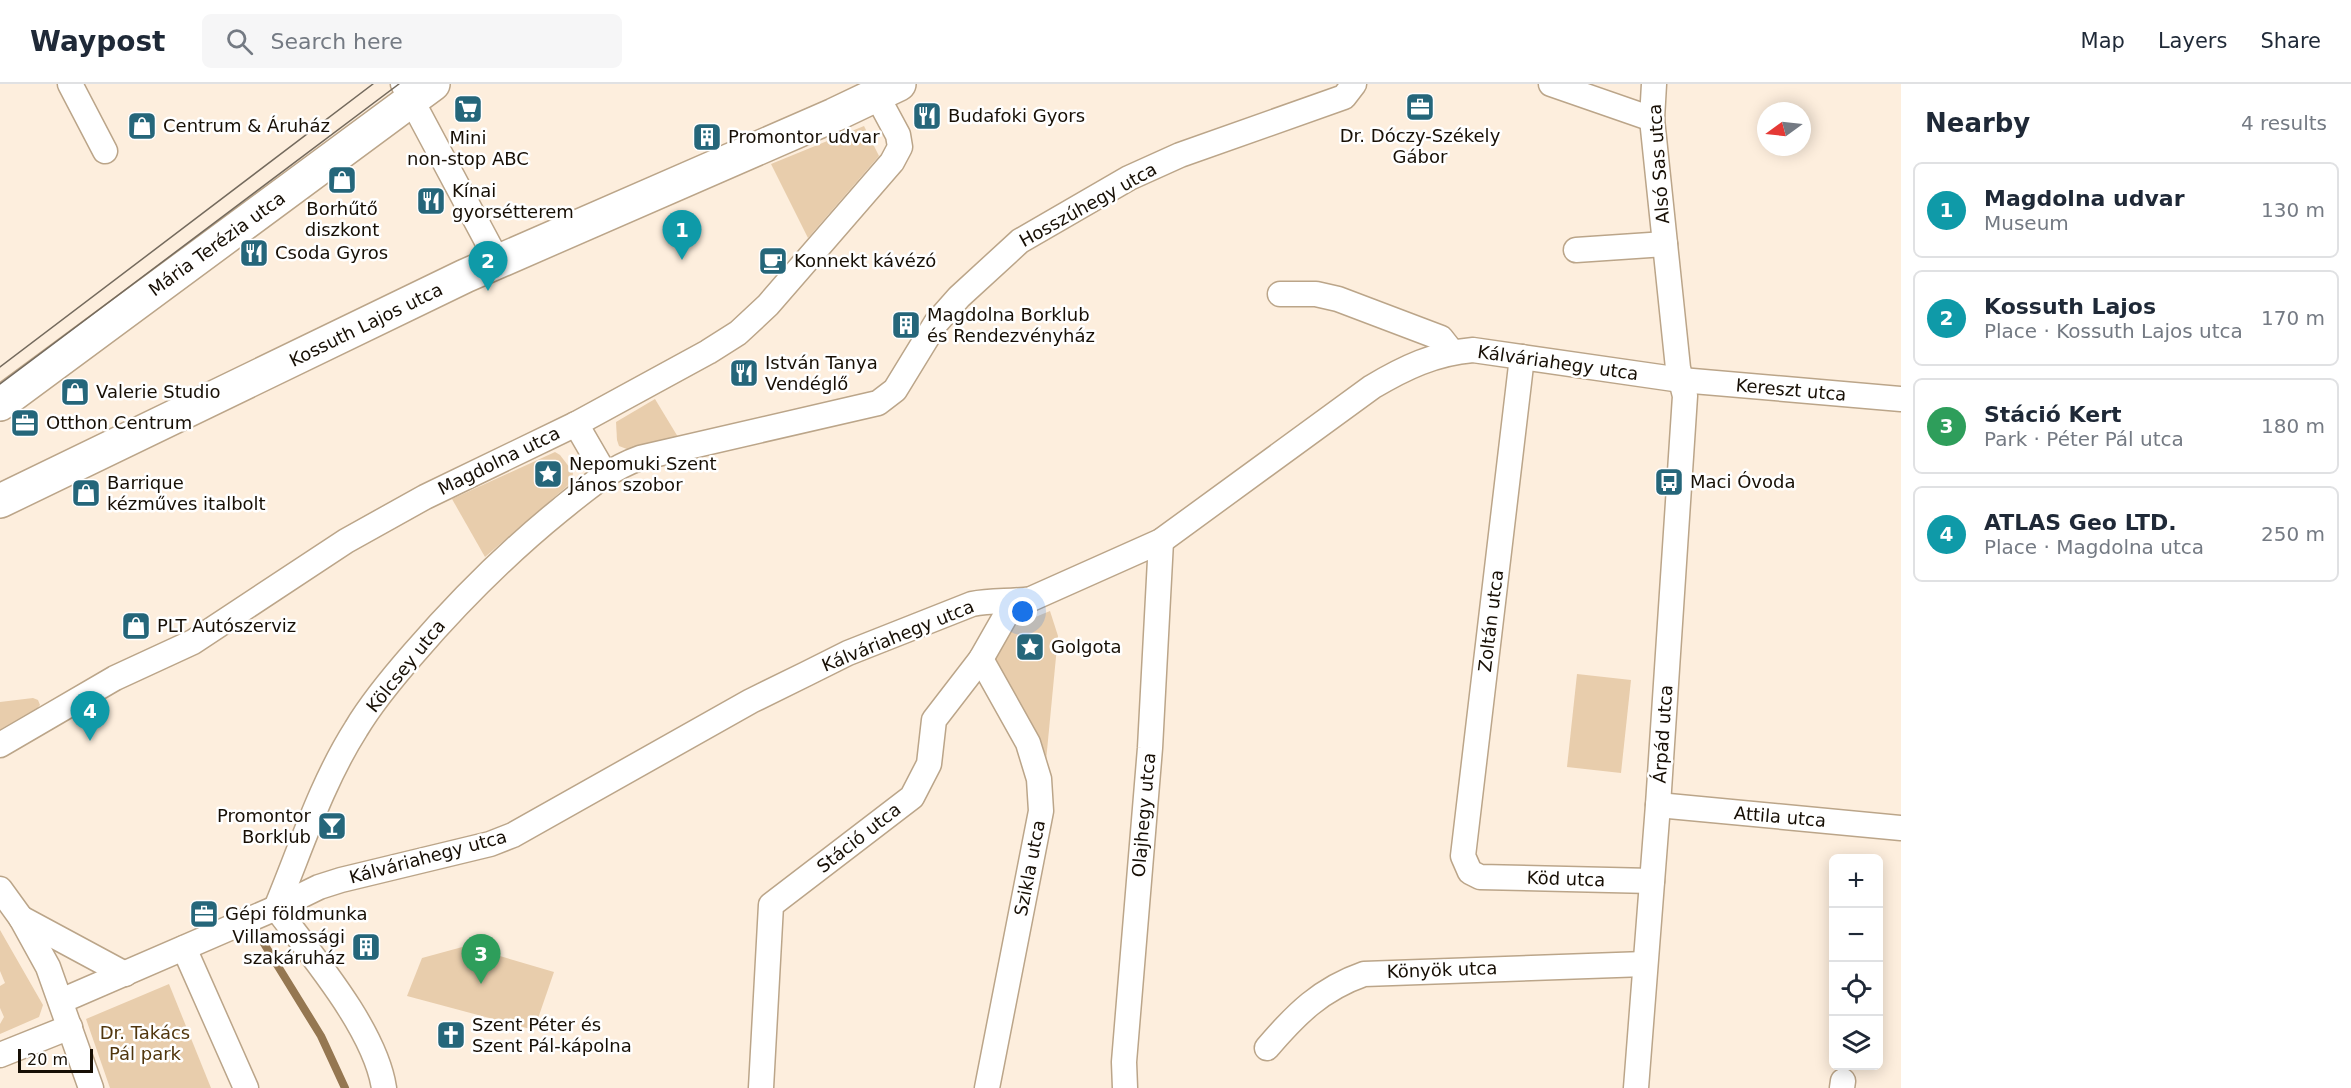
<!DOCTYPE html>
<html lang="en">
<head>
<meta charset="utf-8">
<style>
	:root { --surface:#fff; --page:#f6f6f7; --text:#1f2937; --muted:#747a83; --line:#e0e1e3; --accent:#db2777 }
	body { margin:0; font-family:"DejaVu Sans",sans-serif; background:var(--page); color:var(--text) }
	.controls { position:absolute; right:18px; bottom:18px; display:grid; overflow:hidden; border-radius:9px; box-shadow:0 3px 15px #0003 }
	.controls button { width:54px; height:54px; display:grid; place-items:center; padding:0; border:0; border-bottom:2px solid var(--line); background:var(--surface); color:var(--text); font:30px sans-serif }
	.compass { position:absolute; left:1757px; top:18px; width:54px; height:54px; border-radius:50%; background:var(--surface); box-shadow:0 3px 15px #0003; rotate:255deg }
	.scale { position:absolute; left:18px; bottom:15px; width:75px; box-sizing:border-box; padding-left:6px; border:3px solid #170f05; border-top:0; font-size:16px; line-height:21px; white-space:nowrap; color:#170f05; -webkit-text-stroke:4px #fff; paint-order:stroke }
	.you { position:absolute; left:1023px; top:528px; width:21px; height:21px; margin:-15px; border:4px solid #fff; border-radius:50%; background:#1a73e8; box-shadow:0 0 0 9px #1a73e833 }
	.badge { display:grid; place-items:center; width:39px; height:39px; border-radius:50%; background:var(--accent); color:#fff; font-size:20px; font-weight:700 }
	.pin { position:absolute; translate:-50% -50px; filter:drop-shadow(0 2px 3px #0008) }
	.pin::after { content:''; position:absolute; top:32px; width:21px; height:18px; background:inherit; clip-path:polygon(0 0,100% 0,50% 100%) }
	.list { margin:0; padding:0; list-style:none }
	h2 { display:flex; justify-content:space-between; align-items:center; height:78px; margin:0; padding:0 24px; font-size:26px }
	h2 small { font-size:20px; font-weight:400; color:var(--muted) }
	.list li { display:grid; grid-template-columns:39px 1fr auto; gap:18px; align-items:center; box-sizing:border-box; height:96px; margin:0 12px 12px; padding:0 12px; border:2px solid var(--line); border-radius:9px }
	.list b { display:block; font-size:22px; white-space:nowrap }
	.list p { margin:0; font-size:20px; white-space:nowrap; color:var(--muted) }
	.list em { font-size:20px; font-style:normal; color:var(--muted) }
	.icon { flex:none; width:33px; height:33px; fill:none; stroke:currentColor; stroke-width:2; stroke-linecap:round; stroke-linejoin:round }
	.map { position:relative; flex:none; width:1901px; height:1004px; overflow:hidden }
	header { display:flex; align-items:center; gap:36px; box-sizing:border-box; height:84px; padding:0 30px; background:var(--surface); border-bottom:2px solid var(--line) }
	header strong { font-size:28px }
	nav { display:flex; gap:33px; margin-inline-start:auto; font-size:21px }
	.search { width:420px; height:54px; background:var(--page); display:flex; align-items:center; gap:15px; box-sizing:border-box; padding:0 21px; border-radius:9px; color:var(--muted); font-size:22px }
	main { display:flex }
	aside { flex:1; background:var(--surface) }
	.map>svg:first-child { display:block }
</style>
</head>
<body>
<header>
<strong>Waypost</strong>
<div class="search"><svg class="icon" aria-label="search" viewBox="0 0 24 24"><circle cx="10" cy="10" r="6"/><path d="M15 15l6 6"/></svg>Search here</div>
<nav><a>Map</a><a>Layers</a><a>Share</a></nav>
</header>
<main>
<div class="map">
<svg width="1901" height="1004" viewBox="0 0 1901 1004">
	<rect width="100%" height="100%" fill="#fdeedd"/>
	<g fill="#e8cdac">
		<polygon points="864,42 879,72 808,154 771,80"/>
		<polygon points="655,315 681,358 632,367 619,362 617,356 616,338"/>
		<polygon points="555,368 560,371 573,388 572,398 485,473 452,415"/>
		<polygon points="1050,527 1058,552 1046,677 1001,595 994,572 1006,545"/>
		<polygon points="1577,590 1631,596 1621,689 1567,683"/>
		<polygon points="33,614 38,616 40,621 36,626 0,649 0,618"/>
		<polygon points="0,846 43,921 39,933 0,950 0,940 4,933 0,924 0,902 5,899 0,887"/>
		<polygon points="466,862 554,888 534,946 407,912 422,874"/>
		<polygon points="169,900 211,1004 110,1004 86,935"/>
	</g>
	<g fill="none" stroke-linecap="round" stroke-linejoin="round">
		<polyline stroke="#957751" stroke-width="8" points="263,858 321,952 345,1004"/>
		<g stroke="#bba589" stroke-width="27">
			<g id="minor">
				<polyline points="70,0 105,67"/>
				<polyline points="403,0 498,178"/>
				<polyline points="1551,0 1652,35"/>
				<polyline points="1576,166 1665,160"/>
				<polyline points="1280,210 1316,210 1338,215 1441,254 1452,268"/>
				<polyline points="1522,273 1463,772 1470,788 1480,793 1652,797"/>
				<polyline points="576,340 605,390"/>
				<polyline points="981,575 1028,659 1039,695 1041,727 987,1004"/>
				<polyline points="0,661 115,594 193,558 346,457 425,413 576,340 708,268 738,249 768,221 892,78 900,63 898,51 877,12"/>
				<polyline points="1658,721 1901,744"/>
				<polyline points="0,805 21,834 48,883 91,1004"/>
				<path d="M276 824C301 764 321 700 356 645 372 618 393 593 414 569 459 517 507 469 560 426 586 405 609 385 640 374L878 319 895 306 936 239 959 213 1020 157 1129 94 1180 71 1344 13 1354 0"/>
				<path d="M276 824C312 872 375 945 384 1004"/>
				<polyline points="21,834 125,890"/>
				<polyline points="184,864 246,1004"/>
				<path d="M61 917 276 824 319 803 341 796 490 760 513 751 751 617 806 590 848 569 972 520C992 516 1011 518 1031 515L1161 457 1372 303C1404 284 1435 269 1473 266L1681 296 1901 315"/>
				<path d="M1267 964C1296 930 1321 905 1364 890L1645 880"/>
				<polyline points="0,971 70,943"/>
				<polyline points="761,1004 771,821 912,713 929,680 934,636 981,575 1014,517"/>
				<polyline points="1125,1004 1124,978 1150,664 1161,457"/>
				<polyline points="1636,1004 1658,721 1685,312 1678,284 1652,35 1654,0"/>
				<polyline points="1842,1004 1843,997"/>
			</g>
		</g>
		<g stroke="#bba589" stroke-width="36">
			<g id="secondary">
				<polyline points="0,320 433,0"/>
				<polyline points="0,417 465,192 834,31 899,0"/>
			</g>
		</g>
		<use href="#minor" stroke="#fff" stroke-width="24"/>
		<use href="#secondary" stroke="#fff" stroke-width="33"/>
		<g stroke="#746a5d" stroke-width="1.5">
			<polyline points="0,283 373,0"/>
			<polyline points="0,300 399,0"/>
		</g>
	</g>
	<defs>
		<g id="office-square" transform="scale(1.5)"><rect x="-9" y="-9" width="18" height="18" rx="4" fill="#25667a" stroke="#fff"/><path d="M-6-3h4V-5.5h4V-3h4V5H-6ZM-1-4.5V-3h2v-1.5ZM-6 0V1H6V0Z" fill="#fff"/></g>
		<g id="supermarket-square" transform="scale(1.5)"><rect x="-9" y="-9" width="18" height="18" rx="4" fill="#25667a" stroke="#fff"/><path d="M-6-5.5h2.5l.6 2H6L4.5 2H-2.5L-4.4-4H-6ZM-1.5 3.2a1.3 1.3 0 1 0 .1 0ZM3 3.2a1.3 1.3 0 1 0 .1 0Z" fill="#fff"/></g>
		<g id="restaurant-square" transform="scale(1.5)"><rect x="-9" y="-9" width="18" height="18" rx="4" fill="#25667a" stroke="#fff"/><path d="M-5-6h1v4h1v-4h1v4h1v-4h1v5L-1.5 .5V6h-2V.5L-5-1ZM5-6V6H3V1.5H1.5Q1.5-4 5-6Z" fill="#fff"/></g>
		<g id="shop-square" transform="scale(1.5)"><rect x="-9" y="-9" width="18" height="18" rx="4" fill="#25667a" stroke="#fff"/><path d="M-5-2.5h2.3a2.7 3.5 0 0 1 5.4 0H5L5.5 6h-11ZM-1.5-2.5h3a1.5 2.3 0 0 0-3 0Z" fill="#fff"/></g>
		<g id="building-square" transform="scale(1.5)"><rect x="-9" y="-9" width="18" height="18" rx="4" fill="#25667a" stroke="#fff"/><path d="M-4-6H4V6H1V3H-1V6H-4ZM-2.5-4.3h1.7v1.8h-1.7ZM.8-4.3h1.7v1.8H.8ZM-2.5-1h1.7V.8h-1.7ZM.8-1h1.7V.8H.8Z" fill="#fff"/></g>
		<g id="cafe-square" transform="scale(1.5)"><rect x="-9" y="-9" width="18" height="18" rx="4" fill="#25667a" stroke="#fff"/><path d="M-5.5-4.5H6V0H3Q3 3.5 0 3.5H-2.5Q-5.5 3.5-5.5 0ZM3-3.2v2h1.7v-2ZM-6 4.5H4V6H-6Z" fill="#fff"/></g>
		<g id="sight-square" transform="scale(1.5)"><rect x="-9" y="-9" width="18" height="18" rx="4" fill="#25667a" stroke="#fff"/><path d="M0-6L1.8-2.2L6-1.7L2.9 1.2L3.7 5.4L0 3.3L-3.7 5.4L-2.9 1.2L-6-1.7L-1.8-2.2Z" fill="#fff"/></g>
		<g id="bus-square" transform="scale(1.5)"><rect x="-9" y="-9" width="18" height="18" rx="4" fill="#25667a" stroke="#fff"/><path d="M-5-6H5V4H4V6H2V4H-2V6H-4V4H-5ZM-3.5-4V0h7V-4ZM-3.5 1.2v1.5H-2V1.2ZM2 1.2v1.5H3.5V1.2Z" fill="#fff"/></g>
		<g id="bar-square" transform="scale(1.5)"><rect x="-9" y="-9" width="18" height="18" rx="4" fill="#25667a" stroke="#fff"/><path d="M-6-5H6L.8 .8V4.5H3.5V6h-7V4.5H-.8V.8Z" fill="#fff"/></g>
		<g id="church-square" transform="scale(1.5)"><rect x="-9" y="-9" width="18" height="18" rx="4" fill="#25667a" stroke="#fff"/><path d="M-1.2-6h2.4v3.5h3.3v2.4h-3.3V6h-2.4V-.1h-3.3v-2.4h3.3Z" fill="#fff"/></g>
	</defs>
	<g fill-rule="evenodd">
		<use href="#office-square" x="1420" y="23"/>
		<use href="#supermarket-square" x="468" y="25"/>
		<use href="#restaurant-square" x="927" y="32"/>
		<use href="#shop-square" x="142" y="42"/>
		<use href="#building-square" x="707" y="53"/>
		<use href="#shop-square" x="342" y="96"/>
		<use href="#restaurant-square" x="431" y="117"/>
		<use href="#restaurant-square" x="254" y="169"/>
		<use href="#cafe-square" x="773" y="177"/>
		<use href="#building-square" x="906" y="241"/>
		<use href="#restaurant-square" x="744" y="289"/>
		<use href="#shop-square" x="75" y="308"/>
		<use href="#office-square" x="25" y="339"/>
		<use href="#sight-square" x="548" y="390"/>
		<use href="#bus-square" x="1669" y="398"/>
		<use href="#shop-square" x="86" y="409"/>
		<use href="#shop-square" x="136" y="542"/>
		<use href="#sight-square" x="1030" y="563"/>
		<use href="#bar-square" x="332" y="742"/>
		<use href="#office-square" x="204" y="830"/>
		<use href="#building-square" x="366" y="863"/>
		<use href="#church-square" x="451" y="951"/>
	</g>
	<g text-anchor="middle" stroke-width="5" stroke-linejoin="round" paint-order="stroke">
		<g font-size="18" fill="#170f05" stroke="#fff" text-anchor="start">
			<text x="948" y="38">Budafoki Gyors</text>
			<text x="163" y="48">Centrum &amp; Áruház</text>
			<text x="1420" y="58" text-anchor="middle">Dr. Dóczy-Székely<tspan x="1420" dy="21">Gábor</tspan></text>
			<text x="728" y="59">Promontor udvar</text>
			<text x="468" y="60" text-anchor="middle">Mini<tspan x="468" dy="21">non-stop ABC</tspan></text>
			<text x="452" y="113">Kínai<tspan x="452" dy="21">gyorsétterem</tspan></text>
			<text x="342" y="131" text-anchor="middle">Borhűtő<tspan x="342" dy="21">diszkont</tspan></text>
			<text x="275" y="175">Csoda Gyros</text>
			<text x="794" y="183">Konnekt kávézó</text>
			<text x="927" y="237">Magdolna Borklub<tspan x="927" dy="21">és Rendezvényház</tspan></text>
			<text x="765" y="285">István Tanya<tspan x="765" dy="21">Vendéglő</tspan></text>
			<text x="96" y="314">Valerie Studio</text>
			<text x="46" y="345">Otthon Centrum</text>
			<text x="569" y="386">Nepomuki Szent<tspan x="569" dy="21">János szobor</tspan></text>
			<text x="1690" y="404">Maci Óvoda</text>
			<text x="107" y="405">Barrique<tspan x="107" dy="21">kézműves italbolt</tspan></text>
			<text x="157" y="548">PLT Autószerviz</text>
			<text x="1051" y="569">Golgota</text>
			<text x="311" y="738" text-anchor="end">Promontor<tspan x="311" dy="21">Borklub</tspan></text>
			<text x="225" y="836">Gépi földmunka</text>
			<text x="345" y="859" text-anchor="end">Villamossági<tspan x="345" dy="21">szakáruház</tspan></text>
			<text x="472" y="947">Szent Péter és<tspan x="472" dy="21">Szent Pál-kápolna</tspan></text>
		</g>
		<g font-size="18" fill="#170f05" stroke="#fff">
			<text transform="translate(1659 80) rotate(-94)" y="6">Alsó Sas utca</text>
			<text transform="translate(1088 121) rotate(-29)" y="6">Hosszúhegy utca</text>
			<text transform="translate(217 160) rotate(-36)" y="6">Mária Terézia utca</text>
			<text transform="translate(366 241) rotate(-26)" y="6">Kossuth Lajos utca</text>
			<text transform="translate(1558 279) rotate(8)" y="6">Kálváriahegy utca</text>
			<text transform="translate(1791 306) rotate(5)" y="6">Kereszt utca</text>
			<text transform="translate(499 377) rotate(-26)" y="6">Magdolna utca</text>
			<text transform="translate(1491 537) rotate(-83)" y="6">Zoltán utca</text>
			<text transform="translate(898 552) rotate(-22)" y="6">Kálváriahegy utca</text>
			<text transform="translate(406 582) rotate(-51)" y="6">Kölcsey utca</text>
			<text transform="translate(1663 650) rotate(-86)" y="6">Árpád utca</text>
			<text transform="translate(1144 731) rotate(-85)" y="6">Olajhegy utca</text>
			<text transform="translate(1780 733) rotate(5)" y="6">Attila utca</text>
			<text transform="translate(859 754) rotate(-38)" y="6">Stáció utca</text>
			<text transform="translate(428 773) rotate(-15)" y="6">Kálváriahegy utca</text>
			<text transform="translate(1030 784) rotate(-79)" y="6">Szikla utca</text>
			<text transform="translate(1566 795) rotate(2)" y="6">Köd utca</text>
			<text transform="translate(1442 886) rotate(-2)" y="6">Könyök utca</text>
		</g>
		<g font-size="18" fill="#51360d" stroke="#fff">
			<text x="145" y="955">Dr. Takács<tspan x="145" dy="21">Pál park</tspan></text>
		</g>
	</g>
</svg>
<div class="controls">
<button>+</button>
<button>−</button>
<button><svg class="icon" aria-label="locate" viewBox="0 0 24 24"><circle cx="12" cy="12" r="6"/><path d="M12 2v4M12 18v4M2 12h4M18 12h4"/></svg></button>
<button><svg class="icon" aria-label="layers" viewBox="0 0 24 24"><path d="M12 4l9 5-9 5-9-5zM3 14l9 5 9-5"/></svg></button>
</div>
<svg class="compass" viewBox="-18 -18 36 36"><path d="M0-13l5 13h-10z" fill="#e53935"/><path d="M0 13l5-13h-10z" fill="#747a83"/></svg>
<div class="scale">20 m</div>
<div class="you"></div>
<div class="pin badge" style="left:682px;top:176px;background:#0f9aa8">1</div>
<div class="pin badge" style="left:488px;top:207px;background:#0f9aa8">2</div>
<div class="pin badge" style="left:481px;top:900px;background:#2e9e5b">3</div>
<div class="pin badge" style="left:90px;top:657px;background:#0f9aa8">4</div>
</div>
<aside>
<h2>Nearby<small>4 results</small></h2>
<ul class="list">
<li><span class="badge" style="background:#0f9aa8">1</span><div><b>Magdolna udvar</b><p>Museum</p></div><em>130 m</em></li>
<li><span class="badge" style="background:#0f9aa8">2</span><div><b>Kossuth Lajos</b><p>Place · Kossuth Lajos utca</p></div><em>170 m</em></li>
<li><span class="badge" style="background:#2e9e5b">3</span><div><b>Stáció Kert</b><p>Park · Péter Pál utca</p></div><em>180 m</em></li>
<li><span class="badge" style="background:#0f9aa8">4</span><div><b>ATLAS Geo LTD.</b><p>Place · Magdolna utca</p></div><em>250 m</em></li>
</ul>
</aside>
</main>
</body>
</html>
